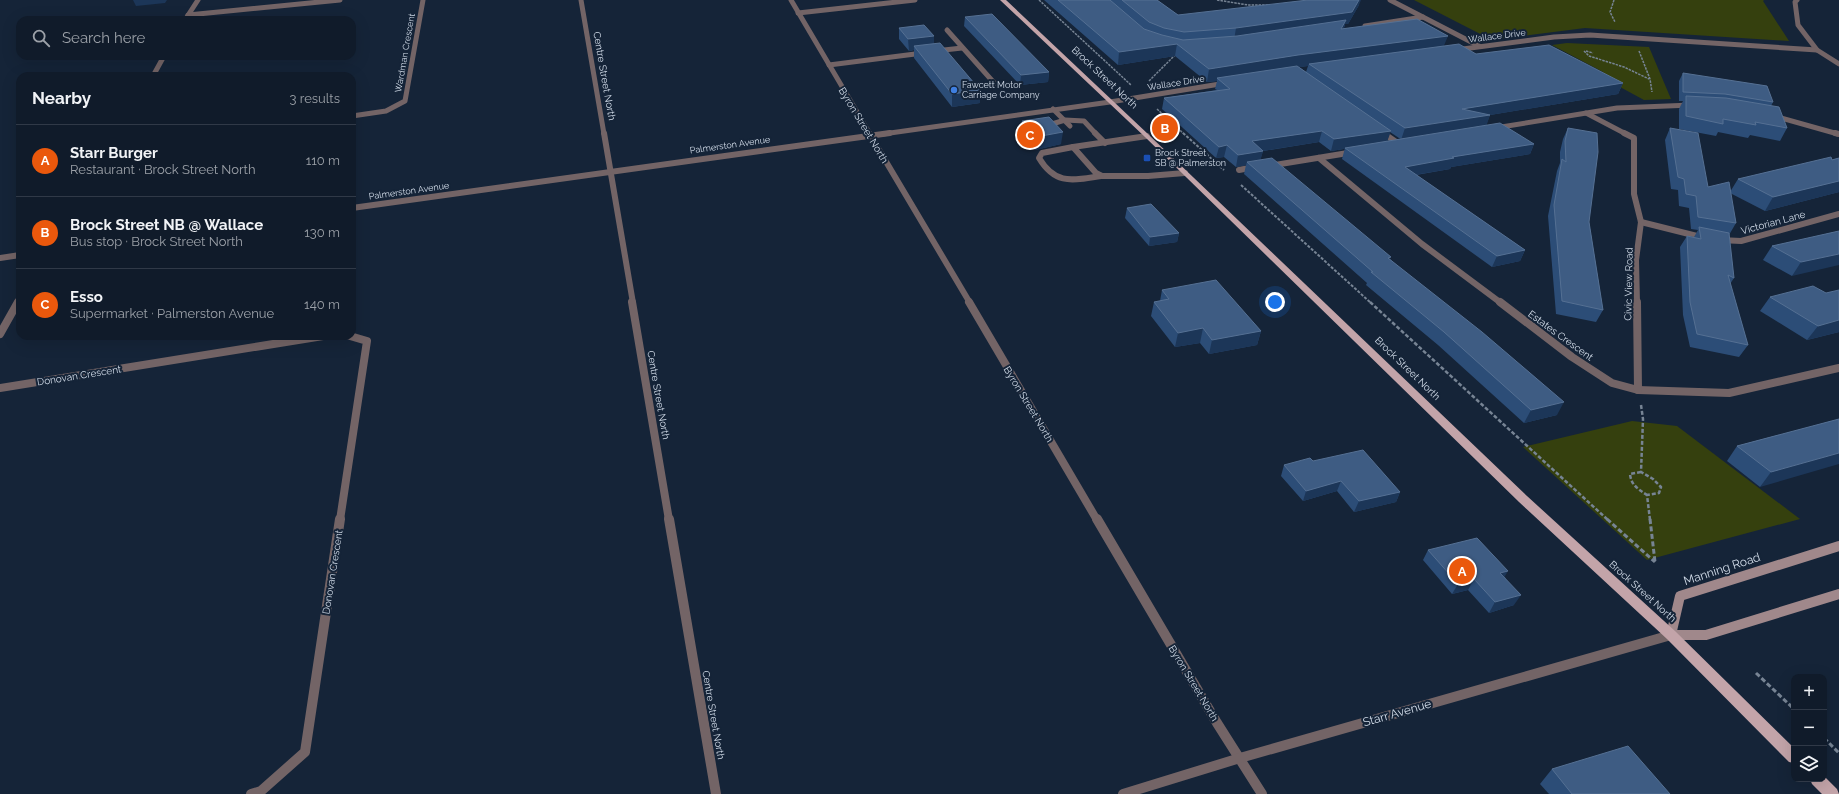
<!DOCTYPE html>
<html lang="en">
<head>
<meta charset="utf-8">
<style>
	:root { --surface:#101b2a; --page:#1e2836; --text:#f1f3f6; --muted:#9ca1a8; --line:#303947; --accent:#ea580c }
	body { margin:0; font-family:Raleway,sans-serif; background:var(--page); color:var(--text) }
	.controls { position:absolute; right:12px; bottom:12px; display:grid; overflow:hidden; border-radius:8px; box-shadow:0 4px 16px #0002 }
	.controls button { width:36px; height:36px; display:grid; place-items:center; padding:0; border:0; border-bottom:1px solid var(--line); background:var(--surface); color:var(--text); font:20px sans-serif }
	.you { position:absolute; left:1275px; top:302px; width:14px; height:14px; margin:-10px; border:3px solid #fff; border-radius:50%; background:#1a73e8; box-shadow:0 0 0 6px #1a73e833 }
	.badge { display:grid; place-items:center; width:26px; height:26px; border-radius:50%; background:var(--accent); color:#fff; font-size:13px; font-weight:700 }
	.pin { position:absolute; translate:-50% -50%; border:2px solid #fff; box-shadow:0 1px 4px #0006 }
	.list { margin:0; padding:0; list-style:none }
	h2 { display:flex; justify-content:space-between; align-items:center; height:52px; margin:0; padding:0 16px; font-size:17px }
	h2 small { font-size:13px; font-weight:400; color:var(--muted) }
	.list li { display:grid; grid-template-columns:26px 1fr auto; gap:12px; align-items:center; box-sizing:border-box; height:72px; padding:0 16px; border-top:1px solid var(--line) }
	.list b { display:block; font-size:15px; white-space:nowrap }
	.list p { margin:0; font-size:13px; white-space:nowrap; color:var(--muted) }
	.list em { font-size:13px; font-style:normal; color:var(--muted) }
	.icon { flex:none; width:22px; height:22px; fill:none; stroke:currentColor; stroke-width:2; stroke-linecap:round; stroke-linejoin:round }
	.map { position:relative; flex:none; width:1839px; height:794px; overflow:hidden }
	.search { position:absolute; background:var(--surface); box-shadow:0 4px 16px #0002; left:16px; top:16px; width:340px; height:44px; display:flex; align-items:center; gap:10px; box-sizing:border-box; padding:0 14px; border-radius:12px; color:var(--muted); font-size:15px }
	.panel { position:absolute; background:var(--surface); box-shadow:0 4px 16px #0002; left:16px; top:72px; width:340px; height:268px; border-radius:12px }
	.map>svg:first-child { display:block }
</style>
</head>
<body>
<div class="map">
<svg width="1839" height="794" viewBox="0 0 1839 794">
	<rect width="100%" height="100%" fill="#152438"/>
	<g fill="#35400e">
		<polygon points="1414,0 1764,0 1763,1 1789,41 1585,28 1492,40"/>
		<polygon points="1567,43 1649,47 1671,99 1644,100 1609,81 1603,72 1552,45"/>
		<polygon points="1632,421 1677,426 1800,519 1647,560 1523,447"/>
	</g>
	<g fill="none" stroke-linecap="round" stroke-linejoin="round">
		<g stroke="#778494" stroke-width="1.5" stroke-dasharray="2.5 1" stroke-linecap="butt">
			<polyline points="1039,0 1131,85"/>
			<polyline points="1217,0 1248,5 1270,5"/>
			<polyline points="1614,0 1610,12 1615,22"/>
			<polyline points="1584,51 1589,56 1624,67 1649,79"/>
			<polyline points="1586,51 1593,53"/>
			<polyline points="1639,51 1650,79 1652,92"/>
			<polyline points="1149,81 1175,55"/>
			<polyline points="1157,109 1184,134"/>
		</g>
		<g stroke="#778494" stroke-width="2" stroke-dasharray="3 1.5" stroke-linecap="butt">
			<polyline points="1183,133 1224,170"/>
			<polyline points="1241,185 1371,303"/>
		</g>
		<g stroke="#778494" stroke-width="2.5" stroke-dasharray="4 2" stroke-linecap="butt">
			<polyline points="1370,302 1608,520"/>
			<polyline points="1641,405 1643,419 1641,472 1653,479 1661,487 1659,493 1647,495 1650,520"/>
			<path d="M1641 472 1630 474C1631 485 1638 489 1647 495"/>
		</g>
		<g stroke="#778494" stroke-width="3" stroke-dasharray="5 2.5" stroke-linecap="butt">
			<polyline points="1607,519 1655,562"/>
			<polyline points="1650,519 1655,562"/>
			<polyline points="1756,673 1794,709"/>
			<polyline points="1824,738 1839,753"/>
		</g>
		<g stroke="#736466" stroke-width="5">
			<polyline points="947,30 996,85"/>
			<polyline points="935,51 962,48"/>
			<polyline points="829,65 923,53"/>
			<polyline points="1053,109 1070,126"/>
			<polyline points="1055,129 1052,124 1065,120 1084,121 1096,134"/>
		</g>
		<g stroke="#736466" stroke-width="6">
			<polyline points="1095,133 1105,143"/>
			<polyline points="1147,136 1073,147 1096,173 1102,176 1148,176 1185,173"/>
			<path d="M1073 147 1042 153 1039 158C1056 186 1073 180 1101 176"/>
		</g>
		<g stroke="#736466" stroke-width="5">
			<polyline points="581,0 604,134"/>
			<polyline points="791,0 870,134"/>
			<polyline points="1390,0 1479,46"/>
			<polyline points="1797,0 1795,2 1798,25 1817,50 1839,64"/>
			<polyline points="798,13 915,0"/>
			<polyline points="188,15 340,0"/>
			<polyline points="185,20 198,0"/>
			<polyline points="1365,26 1423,17"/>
			<polyline points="1455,50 1554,37 1590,35 1817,50"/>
			<polyline points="153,76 164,56"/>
			<polyline points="1586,113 1626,134"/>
			<polyline points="352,116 386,111 405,101 423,0"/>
			<polyline points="1774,116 1838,134"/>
			<polyline points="1495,128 1617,108 1692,105"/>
			<polyline points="1381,131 1385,134"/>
			<polyline points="883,134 1110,102 1226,83"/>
		</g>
		<g stroke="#736466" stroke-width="6">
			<polyline points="604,133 633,303"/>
			<polyline points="869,133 970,303"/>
			<polyline points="1383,133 1399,144"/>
			<polyline points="1624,133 1634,138 1634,194 1641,222 1636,260 1637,303"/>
			<polyline points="1835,133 1839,134"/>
			<polyline points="1319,158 1422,244 1501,303"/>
			<polyline points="1268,166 1354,152"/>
			<polyline points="1239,170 1255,167"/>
			<polyline points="352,208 890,133"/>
			<polyline points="1641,222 1705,238"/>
			<polyline points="1720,240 1741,241 1839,214"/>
			<polyline points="0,258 20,255"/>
			<polyline points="17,303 20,299"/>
		</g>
		<g stroke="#736466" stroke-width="8">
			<polyline points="632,302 669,520"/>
			<polyline points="969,302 1097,520"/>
			<polyline points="1500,302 1572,357 1612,383 1638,390 1729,393 1839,368"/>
			<polyline points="1637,302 1638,390"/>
			<polyline points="0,334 18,302"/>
			<polyline points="0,388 323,336"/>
			<polyline points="340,520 367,341 350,336"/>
		</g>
		<g stroke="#736466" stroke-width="10">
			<polyline points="669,519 716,794"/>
			<polyline points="1097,519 1217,723 1262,794"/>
			<polyline points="251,794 261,791 305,752 340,519"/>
			<polyline points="1123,794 1240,758 1671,635"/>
		</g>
		<polyline stroke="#a0888b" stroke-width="10" points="1839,546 1680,596 1671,635 1706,635 1839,594"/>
		<g fill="#c3a4a9" fill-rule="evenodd">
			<polygon points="1000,0 1006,0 1149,135 1527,496 1675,631 1794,748 1794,763 1789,762 1667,639 1519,502 1145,137"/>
			<polygon points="1824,776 1837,789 1839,794 1822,794 1812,784 1810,779 1824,779"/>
		</g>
	</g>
	<g fill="#2c4d77" fill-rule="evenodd">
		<path d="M1044 0H1157L1178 15 1359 5 1348 24H1345L1344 28 1444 46 1476 54 1623 83 1618 94 1490 115 1486 125 1534 144 1530 154 1451 167 1450 169 1416 175 1525 250 1520 261 1492 267 1342 159 1345 148H1350L1331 151 1319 142 1263 151 1260 160 1390 259 1557 415 1524 423 1438 345 1366 285 1367 283 1244 174 1246 165 1236 167 1224 157 1216 158 1162 109 1164 98 1217 90 1215 89 1217 81 1207 82 1175 56 1118 65ZM1308 66 1306 72 1299 67ZM1390 132 1399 138 1401 139 1387 141Z"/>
		<polygon points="965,17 1049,72 1048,82 1020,85 964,26"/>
		<polygon points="899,28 934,44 980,103 952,107 914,58 914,50 909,51 899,39"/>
		<polygon points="1683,73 1773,102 1771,106 1787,128 1780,141 1750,135 1748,138 1718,132 1716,136 1679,129 1679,109 1683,101 1679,101 1679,81"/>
		<polygon points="1022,121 1061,144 1035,150 1021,133"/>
		<polygon points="1568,128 1589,222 1603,310 1596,322 1556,314 1548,216 1557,171 1560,163 1560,152 1563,139"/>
		<polygon points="1670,128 1708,187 1730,192 1738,179 1839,158 1839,192 1765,211 1730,193 1736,223 1729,235 1734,278 1730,284 1748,345 1739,357 1690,347 1683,315 1680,247 1687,236 1694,237 1698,230 1691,229 1689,208 1679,206 1678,190 1671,189 1665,140"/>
		<polygon points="1127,208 1179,233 1177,242 1149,246 1125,218"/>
		<polygon points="1839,231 1792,276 1763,260 1772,246"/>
		<polygon points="1162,290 1261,331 1257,345 1209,354 1200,343 1175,347 1151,316 1154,302 1160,301"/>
		<polygon points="1770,297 1839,332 1807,340 1760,311"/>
		<polygon points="1839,419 1760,487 1727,461 1737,446"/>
		<polygon points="1313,461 1400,492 1396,502 1354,512 1337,491 1303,501 1281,476 1284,465"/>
		<polygon points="1428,550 1505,577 1514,605 1489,613 1468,590 1452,594 1423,560"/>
		<polygon points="1552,769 1670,794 1549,794 1540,784"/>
	</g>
	<g fill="#1c3658">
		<polygon points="133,0 167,0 165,3 136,6"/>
		<polygon points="1359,0 1361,0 1359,5 1348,24 1345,24 1343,32 1234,40 1236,28"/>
		<polygon points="934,36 934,48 914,46 914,50 909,51 908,39"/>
		<polygon points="1448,36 1443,48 1309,64 1308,66 1217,78 1217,81 1207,82 1209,69 1298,55"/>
		<polygon points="1177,44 1175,56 1118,65 1119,52"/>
		<polygon points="1049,72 1048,82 1020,85 1021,75"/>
		<polygon points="1623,83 1618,94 1490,115 1486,127 1401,140 1405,128 1462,109"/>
		<polygon points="980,90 980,103 952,107 952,94"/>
		<polygon points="1322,131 1319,142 1249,153 1252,141"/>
		<polygon points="1391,131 1387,142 1331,151 1334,139"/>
		<polygon points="1063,132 1061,144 1035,150 1036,137"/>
		<polygon points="1534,144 1530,154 1451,167 1450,169 1402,177 1405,167 1452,157"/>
		<polygon points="1227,145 1224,157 1216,158 1219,147"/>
		<polygon points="1263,151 1260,162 1247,162 1246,165 1236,167 1238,155"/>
		<polygon points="1839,181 1839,192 1765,211 1773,197"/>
		<polygon points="1179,233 1177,242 1149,246 1150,237"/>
		<polygon points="1525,250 1520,261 1492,267 1497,256"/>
		<polygon points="1839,254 1839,265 1792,276 1801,262"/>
		<polygon points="1839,320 1839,332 1807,340 1818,326"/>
		<polygon points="1203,328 1200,343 1175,347 1178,333"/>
		<polygon points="1261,331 1257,345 1209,354 1212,340"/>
		<polygon points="1564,402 1557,415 1524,423 1531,410"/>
		<polygon points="1839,453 1839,464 1760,487 1771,472"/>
		<polygon points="1341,481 1337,491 1303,501 1306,491"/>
		<polygon points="1400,492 1396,502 1354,512 1359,501"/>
		<polygon points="1508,571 1502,581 1500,573"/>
		<polygon points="1474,579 1468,590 1452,594 1458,584"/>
		<polygon points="1521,595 1514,605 1489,613 1495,602"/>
	</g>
	<g fill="#3e5c83" stroke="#557093">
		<polygon points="1058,0 1110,0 1144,29 1162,35 1183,40 1237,36 1346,20 1341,29 1417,19 1448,36 1298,55 1209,69 1177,44 1119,52"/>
		<polygon points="1122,0 1157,0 1178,15 1308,0 1359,0 1352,12 1236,28 1184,32 1164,28 1149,22"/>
		<polygon points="992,14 1049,72 1021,75 965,17"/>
		<polygon points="924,25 934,36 908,39 899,28"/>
		<polygon points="940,43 980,90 952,94 914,46"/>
		<polygon points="1459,44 1476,54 1549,45 1623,83 1462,109 1490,115 1405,128 1309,64"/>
		<polygon points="1297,66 1391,131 1334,139 1322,131 1252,141 1263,151 1238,155 1227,145 1219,147 1164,98 1230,89 1217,78"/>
		<polygon points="1683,73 1767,86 1773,102 1725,94 1683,92"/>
		<polygon points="1686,96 1726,98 1779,107 1787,128 1755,122 1756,125 1723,119 1723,124 1686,116"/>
		<polygon points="1049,117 1063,132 1036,137 1022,121"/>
		<polygon points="1500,123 1534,144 1452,157 1454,158 1405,167 1525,250 1497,256 1345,148"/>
		<polygon points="1568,128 1597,133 1598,152 1589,222 1603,310 1562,301 1554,205 1562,159 1566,162 1565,141"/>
		<polygon points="1670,128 1698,133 1708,187 1729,182 1736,223 1698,217 1696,196 1686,194 1684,179 1678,177"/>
		<polygon points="1831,157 1832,160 1839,158 1839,181 1773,197 1738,179"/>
		<polygon points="1272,158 1391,257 1388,258 1482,332 1564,402 1531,410 1444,332 1371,272 1373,272 1247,162"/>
		<polygon points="1151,204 1179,233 1150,237 1127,208"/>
		<polygon points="1699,227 1729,233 1734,278 1728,275 1748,345 1697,334 1690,302 1687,236 1701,239"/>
		<polygon points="1839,231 1839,254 1801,262 1772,246"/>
		<polygon points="1216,280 1261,331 1212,340 1203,328 1178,333 1154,302 1169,299 1162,290"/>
		<polygon points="1813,286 1826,293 1839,290 1839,320 1818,326 1770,297"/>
		<polygon points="1839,419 1839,453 1771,472 1737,446"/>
		<polygon points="1363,450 1400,492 1359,501 1341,481 1306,491 1284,465 1310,458 1313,461"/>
		<polygon points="1477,538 1508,571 1500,573 1521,595 1495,602 1474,579 1458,584 1428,550"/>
		<polygon points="1628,746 1670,794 1572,794 1552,769"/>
	</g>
	<circle fill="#3f7fe0" stroke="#152438" stroke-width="1.5" cx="954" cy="90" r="4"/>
	<rect fill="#1a4fb4" stroke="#152438" stroke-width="1.5" x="1143" y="154" width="8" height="8" rx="2"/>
	<g text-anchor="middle" stroke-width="4" stroke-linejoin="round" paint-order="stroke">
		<g font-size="9" fill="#d1dbe8" stroke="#152438">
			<text transform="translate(1497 36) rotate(-7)" y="3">Wallace Drive</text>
			<text transform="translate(405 53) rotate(-80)" y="3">Wardman Crescent</text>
			<text transform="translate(1176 83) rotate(-9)" y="3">Wallace Drive</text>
			<text transform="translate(730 145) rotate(-8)" y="3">Palmerston Avenue</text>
			<text transform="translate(409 191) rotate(-8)" y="3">Palmerston Avenue</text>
		</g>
		<g font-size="9" fill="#d1dbe8" stroke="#152438" text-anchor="start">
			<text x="962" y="88">Fawcett Motor<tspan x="962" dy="10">Carriage Company</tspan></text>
			<text x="1155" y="156">Brock Street<tspan x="1155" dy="10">SB @ Palmerston</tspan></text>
		</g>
		<g font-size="10" fill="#d1dbe8" stroke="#152438">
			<text transform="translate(605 76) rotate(80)" y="4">Centre Street North</text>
			<text transform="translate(1105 77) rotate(43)" y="4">Brock Street North</text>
			<text transform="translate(864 125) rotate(59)" y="4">Byron Street North</text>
			<text transform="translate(1773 222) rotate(-15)" y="4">Victorian Lane</text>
			<text transform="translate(1628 284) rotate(-89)" y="4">Civic View Road</text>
			<text transform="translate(1561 335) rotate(36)" y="4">Estates Crescent</text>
			<text transform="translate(1408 368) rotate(44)" y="4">Brock Street North</text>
			<text transform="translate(79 375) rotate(-9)" y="4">Donovan Crescent</text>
			<text transform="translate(659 395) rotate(80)" y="4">Centre Street North</text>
			<text transform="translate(1029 404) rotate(59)" y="4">Byron Street North</text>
			<text transform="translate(332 572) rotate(-81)" y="4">Donovan Crescent</text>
			<text transform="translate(1643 591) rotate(42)" y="4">Brock Street North</text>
			<text transform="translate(1194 683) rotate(59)" y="4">Byron Street North</text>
			<text transform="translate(714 715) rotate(80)" y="4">Centre Street North</text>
		</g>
		<g font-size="12" fill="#d1dbe8" stroke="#152438">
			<text transform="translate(1722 569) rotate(-18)" y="4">Manning Road</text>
			<text transform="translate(1397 713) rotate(-16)" y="4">Starr Avenue</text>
		</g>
	</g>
</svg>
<div class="controls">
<button>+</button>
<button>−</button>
<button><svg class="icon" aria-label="layers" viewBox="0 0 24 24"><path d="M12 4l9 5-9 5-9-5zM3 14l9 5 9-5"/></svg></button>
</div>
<div class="you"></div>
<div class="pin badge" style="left:1462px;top:571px">A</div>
<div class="pin badge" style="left:1165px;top:128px">B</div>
<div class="pin badge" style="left:1030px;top:135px">C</div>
<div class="search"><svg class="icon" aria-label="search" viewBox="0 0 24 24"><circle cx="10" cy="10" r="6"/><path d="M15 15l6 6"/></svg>Search here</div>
<section class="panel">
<h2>Nearby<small>3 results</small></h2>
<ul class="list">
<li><span class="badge">A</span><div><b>Starr Burger</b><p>Restaurant · Brock Street North</p></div><em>110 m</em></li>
<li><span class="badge">B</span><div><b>Brock Street NB @ Wallace</b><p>Bus stop · Brock Street North</p></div><em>130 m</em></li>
<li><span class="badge">C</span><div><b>Esso</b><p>Supermarket · Palmerston Avenue</p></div><em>140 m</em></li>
</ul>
</section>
</div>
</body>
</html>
